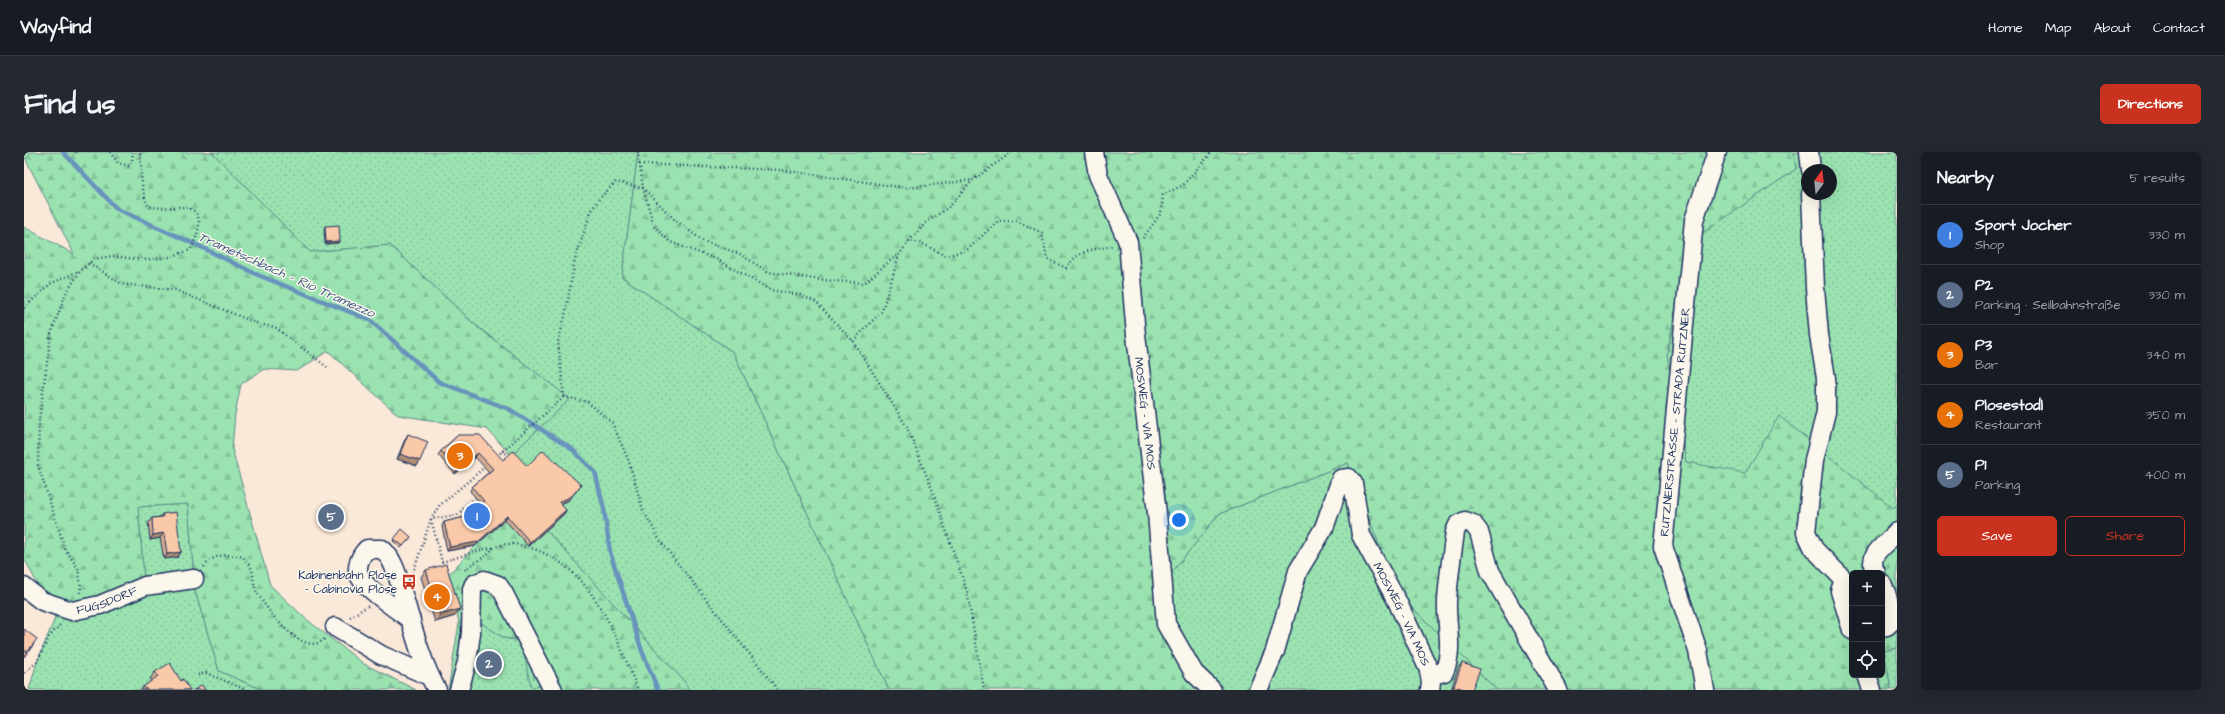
<!DOCTYPE html>
<html lang="en">
<head>
<meta charset="utf-8">
<style>
	:root { --surface:#171b24; --page:#242831; --text:#f1f3f6; --muted:#9ea1a6; --line:#363941; --accent:#c8321e }
	body { margin:0; font-family:"Architects Daughter",sans-serif; background:var(--page); color:var(--text) }
	.controls { position:absolute; right:12px; bottom:12px; display:grid; overflow:hidden; border-radius:6px; box-shadow:0 4px 16px #0002 }
	.controls button { width:36px; height:36px; display:grid; place-items:center; padding:0; border:0; border-bottom:1px solid var(--line); background:var(--surface); color:var(--text); font:20px sans-serif }
	.compass { position:absolute; left:1777px; top:12px; width:36px; height:36px; border-radius:50%; background:var(--surface); box-shadow:0 4px 16px #0002; rotate:15deg }
	.you { position:absolute; left:1155px; top:368px; width:14px; height:14px; margin:-10px; border:3px solid #fff; border-radius:50%; background:#1a73e8; box-shadow:0 0 0 6px #1a73e833 }
	.badge { display:grid; place-items:center; width:26px; height:26px; border-radius:50%; background:var(--accent); color:#fff; font-size:13px; font-weight:700 }
	.pin { position:absolute; translate:-50% -50%; border:2px solid #fff; box-shadow:0 1px 4px #0006 }
	.list { margin:0; padding:0; list-style:none }
	h2 { display:flex; justify-content:space-between; align-items:center; height:52px; margin:0; padding:0 16px; font-size:17px }
	h2 small { font-size:13px; font-weight:400; color:var(--muted) }
	.list li { display:grid; grid-template-columns:26px 1fr auto; gap:12px; align-items:center; box-sizing:border-box; height:60px; padding:0 16px; border-top:1px solid var(--line) }
	.list b { display:block; font-size:15px; white-space:nowrap }
	.list p { margin:0; font-size:13px; white-space:nowrap; color:var(--muted) }
	.list em { font-size:13px; font-style:normal; color:var(--muted) }
	.actions { display:flex; gap:8px; padding:12px 16px }
	.actions a { flex:1; padding:9px 0; border:1px solid var(--accent); border-radius:6px; text-align:center; font-size:14px; color:var(--accent) }
	.actions .main { background:var(--accent); color:#fff }
	.icon { flex:none; width:22px; height:22px; fill:none; stroke:currentColor; stroke-width:2; stroke-linecap:round; stroke-linejoin:round }
	.map { position:relative; flex:none; width:1873px; height:538px; overflow:hidden; border-radius:6px }
	header { display:flex; align-items:center; gap:24px; box-sizing:border-box; height:56px; padding:0 20px; background:var(--surface); border-bottom:1px solid var(--line) }
	header strong { font-size:19px }
	nav { display:flex; gap:22px; margin-inline-start:auto; font-size:14px }
	.intro { display:flex; align-items:center; justify-content:space-between; box-sizing:border-box; height:96px; padding:0 24px }
	h1 { margin:0; font-size:28px }
	.button { padding:10px 18px; border-radius:6px; background:var(--accent); color:#fff; font-size:14px; font-weight:700 }
	main { display:flex; gap:24px; padding:0 24px }
	aside { flex:1; background:var(--surface); border-radius:6px; box-shadow:0 4px 16px #0002 }
	.map>svg:first-child { display:block }
</style>
</head>
<body>
<header>
<strong>Wayfind</strong>
<nav><a>Home</a><a>Map</a><a>About</a><a>Contact</a></nav>
</header>
<div class="intro"><h1>Find us</h1><a class="button">Directions</a></div>
<main>
<div class="map">
<svg width="1873" height="538" viewBox="0 0 1873 538">
	<defs>
		<pattern id="grass-dots" width="8" height="8" patternUnits="userSpaceOnUse"><rect width="8" height="8" fill="#9ae3b1"/><path d="M2 2h.1M6 6h.1" fill="none" stroke="#84c39b" stroke-width="1.8" stroke-linecap="round"/></pattern>
		<pattern id="forest-firs" width="22" height="20" patternUnits="userSpaceOnUse"><rect width="22" height="20" fill="#9ae3b1"/><path d="M5 1l3.5 6h-7zM16 11l3.5 6h-7z" fill="#84c39b"/></pattern>
	</defs>
	<rect width="100%" height="100%" fill="#fae9d8"/>
	<filter id="ink" filterUnits="userSpaceOnUse"><feTurbulence type="fractalNoise" baseFrequency=".025" numOctaves="2"/><feDisplacementMap in="SourceGraphic" scale="8" xChannelSelector="R" yChannelSelector="G"/><feConvolveMatrix kernelMatrix="1 2 1 2 8 2 1 2 1" color-interpolation-filters="sRGB"/></filter>
	<g filter="url(#ink)">
		<g fill="url(#grass-dots)" stroke="#5a8988" fill-rule="evenodd">
			<polygon points="188,0 614,0 598,125 709,200 865,538 665,538 660,529 522,378 487,303 546,247 450,172 366,93 286,100"/>
			<path d="M1770 0H1873V353L1869 356 1662 310 1643 202 1664 91 1772 17ZM1783 18H1807V42H1783Z"/>
			<polygon points="1324,311 1374,442 1473,538 1185,538 1138,489 1136,435 1195,362"/>
			<polygon points="164,352 171,439 195,519 239,538 5,538 13,510 31,466 120,426 114,355"/>
			<polygon points="456,470 480,486 498,489 508,535 521,533 522,538 424,538 435,471"/>
			<polygon points="1873,496 1873,538 1867,538 1860,499"/>
		</g>
		<g fill="url(#forest-firs)" stroke="#5a8988" fill-rule="evenodd">
			<polygon points="0,0 188,0 286,100 366,93 450,172 546,247 487,303 463,277 374,263 304,199 273,219 240,217 217,232 211,262 208,297 246,433 282,467 340,512 392,538 239,538 195,519 171,439 164,352 114,355 120,426 31,466 0,406 0,75 50,102 0,4"/>
			<path d="M614 0H1770L1772 17 1664 91 1643 202 1662 310 1721 321 1755 264 1869 356 1873 353V496L1860 499 1867 538H1473L1374 442 1324 311 1195 362 1136 435 1138 489 1185 538H865L709 200 598 125ZM1828 421H1858V523H1828Z"/>
			<polygon points="481,368 522,378 660,529 665,538 522,538 521,533 507,535 497,489 480,486 456,470 435,471 425,422 451,394"/>
		</g>
		<g fill="none" stroke-linecap="round" stroke-linejoin="round">
			<polyline stroke="#6793bc" stroke-width="4.5" points="39,0 93,57 177,95 234,123 346,168 415,230 485,257 548,297 571,320 580,357 586,400 618,499 634,538"/>
			<g stroke="#1b2f5e" stroke-width="21">
				<g id="minor">
					<path id="s1" d="M1070 0 1074 23 1104 90 1112 183 1133 361 1142 472 1170 521 1188 538"/>
					<polyline points="1785,0 1787,18"/>
					<polyline points="1787,42 1791,136 1795,183 1802,226 1802,260 1790,308 1782,380 1790,397 1828,436"/>
					<path d="M1852 421C1841 402 1863 392 1873 380"/>
					<polyline points="1820,428 1816,439 1828,478"/>
					<polyline points="1858,432 1862,441 1870,467 1863,474 1858,475"/>
					<path id="s2" d="M0 435 18 449 48 459 76 453 121 434 170 427"/>
					<path d="M387 468C375 459 342 437 336 425 331 416 336 404 343 397H358C371 408 375 430 380 446 389 476 397 510 413 538"/>
					<polyline points="311,475 357,503 405,524"/>
					<polyline points="1405,518 1407,530 1406,538"/>
					<polyline points="1843,523 1848,538"/>
					<polyline points="435,538 443,510 447,481 448,437 450,432 460,428 474,433 479,440 529,538"/>
					<path id="s3" d="M1234 538 1251 499 1274 419 1300 376 1317 327 1325 326 1329 331 1337 383 1373 449 1405 518 1412 522 1420 520C1430 498 1422 473 1423 450 1424 427 1428 403 1431 380L1434 373 1441 369 1449 372 1455 380 1466 419 1534 538"/>
					<path id="s4" d="M1681 538 1674 499 1639 394 1670 68 1693 0"/>
				</g>
			</g>
			<g stroke="#1b2f5e" stroke-width="2.5" stroke-dasharray="1 3" stroke-linecap="butt">
				<polyline points="52,0 53,2"/>
				<polyline points="86,0 94,11 105,14 108,10 109,0"/>
				<polyline points="614,0 619,36 630,74 646,90 692,107 747,138 776,143 792,150 829,189 883,275 908,337 943,439 960,538"/>
				<polyline points="615,12 757,18 883,36 949,28"/>
				<polyline points="1119,86 1137,61 1139,43 1159,33 1188,0"/>
				<polyline points="885,89 902,71 926,54 949,28 988,0"/>
				<polyline points="65,111 98,132 151,138 232,171 252,176 303,215"/>
				<polyline points="0,156 26,132 55,119"/>
				<path d="M829 189 858 159 875 103 885 89 897 91 922 104 943 98 974 69H993L1018 81 1023 107 1042 116C1055 97 1068 98 1089 94"/>
				<path d="M540 245 534 190 541 164 551 108 567 59 576 46 592 30 619 36 651 68 679 89 716 102 744 120 798 128 840 131C852 122 862 110 875 103"/>
				<polyline points="540,245 564,250 588,271 604,307 619,358 637,390 754,538"/>
				<polyline points="478,299 487,304"/>
				<polyline points="473,304 540,245"/>
				<path d="M469 396C484 389 495 392 510 397 570 418 592 484 614 538"/>
				<path d="M180 415C190 401 204 402 219 405 222 409 226 413 228 418 230 426 229 435 234 442 242 457 281 509 301 486"/>
				<path d="M441 418C449 409 462 407 469 396L460 397 418 410 407 367 433 363 451 346"/>
				<polyline points="389,421 407,367 415,354 462,314"/>
				<path d="M56 441 57 434 54 416 41 397 14 313 15 268 27 182 41 143 56 119 70 107 89 104 119 108 146 105 166 98C176 80 184 54 153 55 141 55 136 57 124 54 116 37 118 19 116 0"/>
				<polyline points="326,465 344,454"/>
				<polyline points="0,521 13,510 25,485 38,471"/>
				<polyline points="174,523 182,521 223,538"/>
			</g>
			<use href="#minor" stroke="#fbf7ec" stroke-width="18"/>
		</g>
		<g fill="#d6ad91" stroke="#1b2f5e">
			<polygon points="301,74 316,89 314,91 301,92 300,77"/>
			<polygon points="384,282 393,314 373,307 381,287"/>
			<polygon points="434,283 479,308 503,314 557,333 545,348 536,352 542,358 540,362 504,394 481,368 451,394 423,399 418,374 420,370 441,365 457,352 446,339 448,335 465,320 451,305 431,322 414,303 417,299"/>
			<polygon points="138,362 157,400 154,405 140,407 136,386 126,388 124,371 128,366 136,365"/>
			<polygon points="387,385 377,396 369,389 370,387"/>
			<polygon points="402,418 431,464 411,470 397,425"/>
			<polygon points="0,478 10,492 0,505"/>
			<polygon points="1438,511 1448,538 1427,538 1434,516"/>
			<polygon points="131,520 157,529 166,538 117,538 119,535 128,529 126,527"/>
		</g>
		<g fill="#ae8d76" stroke="#1b2f5e">
			<polygon points="316,89 314,91 301,92 302,90"/>
			<polygon points="454,301 451,305 431,322 434,318"/>
			<polygon points="376,302 396,309 393,314 373,307"/>
			<polygon points="557,333 545,348 532,354 535,350"/>
			<polygon points="542,358 540,362 504,394 506,390"/>
			<polygon points="483,364 481,368 451,394 423,399 426,395"/>
			<polygon points="140,381 136,386 126,388 129,383"/>
			<polygon points="157,400 154,405 140,407 143,402"/>
			<polygon points="436,457 431,464 411,470 416,463"/>
			<polygon points="1430,534 1443,538 1427,538"/>
		</g>
		<g fill="#f9c9a9" stroke="#1b2f5e">
			<polygon points="315,73 316,89 302,90 301,74"/>
			<polygon points="384,282 404,290 396,309 376,302"/>
			<polygon points="434,283 456,283 479,308 489,299 503,314 519,298 557,333 548,344 535,350 542,358 506,390 483,364 454,390 426,395 420,370 441,365 460,349 448,335 469,317 454,301 434,318 417,299"/>
			<polygon points="152,360 157,400 143,402 140,381 129,383 128,366 139,365 138,362"/>
			<polygon points="378,377 387,385 379,394 370,387"/>
			<polygon points="422,412 436,457 416,463 402,418"/>
			<polygon points="0,477 13,487 3,500 0,497"/>
			<polygon points="146,511 157,529 159,527 166,538 124,538 119,535 134,524 131,520"/>
			<polygon points="1438,511 1456,517 1448,538 1443,538 1430,534"/>
			<polygon points="178,533 181,538 170,538"/>
		</g>
	</g>
	<defs>
		<g id="bus-bare" transform="scale(1.2)"><path d="M-5-6H5V4H4V6H2V4H-2V6H-4V4H-5ZM-3.5-4V0h7V-4ZM-3.5 1.2v1.5H-2V1.2ZM2 1.2v1.5H3.5V1.2Z" fill="#c8321e" stroke="#fbf7ec" stroke-width="2.5" paint-order="stroke"/></g>
	</defs>
	<g fill-rule="evenodd">
		<use href="#bus-bare" x="385" y="430"/>
	</g>
	<g text-anchor="middle" stroke-width="3" stroke-linejoin="round" paint-order="stroke">
		<g font-size="12" fill="#1b2f5e" stroke="#fbf7ec">
			<text dy="4" stroke="none"><textPath href="#s1" startOffset="269">MOSWEG - VIA MOS</textPath></text>
			<text dy="4" stroke="none"><textPath href="#s4" startOffset="275">RUTZNERSTRASSE - STRADA RUTZNER</textPath></text>
			<text dy="4" stroke="none"><textPath href="#s2" startOffset="91">FUGSDORF</textPath></text>
			<text dy="4" stroke="none"><textPath href="#s3" startOffset="384">MOSWEG - VIA MOS</textPath></text>
		</g>
		<g font-size="12" fill="#1b2f5e" stroke="#fbf7ec" text-anchor="end">
			<text x="373" y="427">Kabinenbahn Plose<tspan x="373" dy="14">- Cabinovia Plose</tspan></text>
		</g>
		<g font-size="13" font-style="italic" fill="#3b5885" stroke="#fbf7ec">
			<text transform="translate(263 122) rotate(24)" y="5">Trametschbach - Rio Tramezzo</text>
		</g>
	</g>
</svg>
<div class="controls">
<button>+</button>
<button>−</button>
<button><svg class="icon" aria-label="locate" viewBox="0 0 24 24"><circle cx="12" cy="12" r="6"/><path d="M12 2v4M12 18v4M2 12h4M18 12h4"/></svg></button>
</div>
<svg class="compass" viewBox="-18 -18 36 36"><path d="M0-13l5 13h-10z" fill="#e53935"/><path d="M0 13l5-13h-10z" fill="#9ea1a6"/></svg>
<div class="you"></div>
<div class="pin badge" style="left:453px;top:364px;background:#3f7fe0">1</div>
<div class="pin badge" style="left:465px;top:512px;background:#5c6f8a">2</div>
<div class="pin badge" style="left:436px;top:304px;background:#e8710a">3</div>
<div class="pin badge" style="left:413px;top:445px;background:#e8710a">4</div>
<div class="pin badge" style="left:307px;top:365px;background:#5c6f8a">5</div>
</div>
<aside>
<h2>Nearby<small>5 results</small></h2>
<ul class="list">
<li><span class="badge" style="background:#3f7fe0">1</span><div><b>Sport Jocher</b><p>Shop</p></div><em>330 m</em></li>
<li><span class="badge" style="background:#5c6f8a">2</span><div><b>P2</b><p>Parking · Seilbahnstraße</p></div><em>330 m</em></li>
<li><span class="badge" style="background:#e8710a">3</span><div><b>P3</b><p>Bar</p></div><em>340 m</em></li>
<li><span class="badge" style="background:#e8710a">4</span><div><b>Plosestodl</b><p>Restaurant</p></div><em>350 m</em></li>
<li><span class="badge" style="background:#5c6f8a">5</span><div><b>P1</b><p>Parking</p></div><em>400 m</em></li>
</ul>
<div class="actions"><a class="main">Save</a><a>Share</a></div>
</aside>
</main>
</body>
</html>
